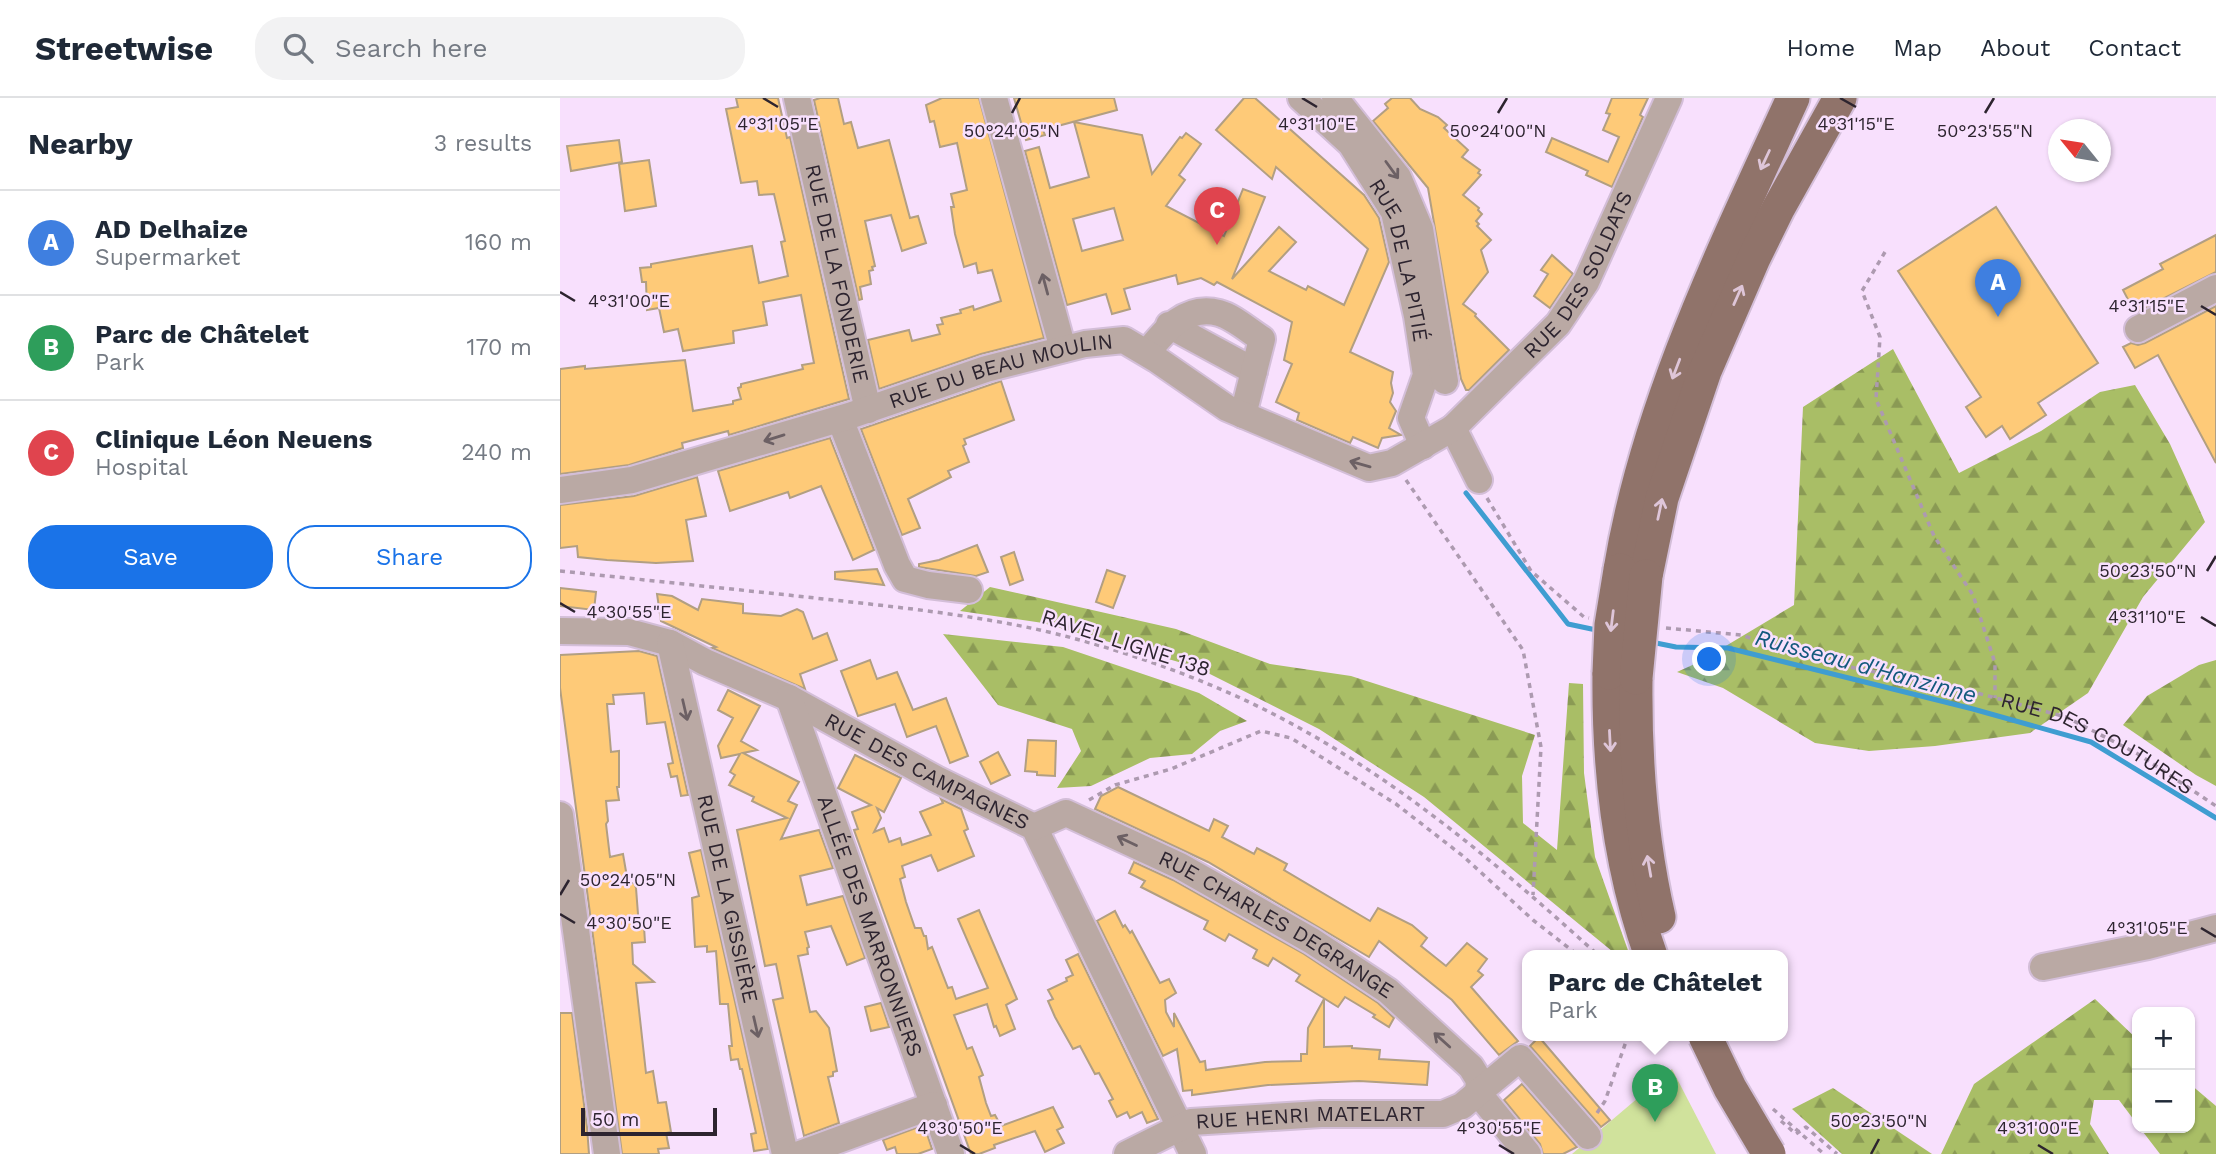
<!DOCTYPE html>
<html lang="en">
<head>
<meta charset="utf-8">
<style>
	:root { --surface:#fff; --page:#f2f2f3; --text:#1f2937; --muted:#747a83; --line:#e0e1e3; --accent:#1a73e8 }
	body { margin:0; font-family:"Work Sans",sans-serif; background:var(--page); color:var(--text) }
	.controls { position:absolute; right:21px; bottom:21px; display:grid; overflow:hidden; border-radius:14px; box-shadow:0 2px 5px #0004 }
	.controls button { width:63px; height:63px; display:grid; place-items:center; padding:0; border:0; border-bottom:2px solid var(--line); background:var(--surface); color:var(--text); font:35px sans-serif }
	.compass { position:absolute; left:1488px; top:21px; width:63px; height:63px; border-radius:50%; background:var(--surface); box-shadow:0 2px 5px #0004; rotate:300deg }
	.scale { position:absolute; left:21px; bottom:18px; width:136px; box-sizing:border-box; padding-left:7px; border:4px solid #2d242f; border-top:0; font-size:19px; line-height:24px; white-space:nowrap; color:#2d242f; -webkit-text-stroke:5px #f8e0fd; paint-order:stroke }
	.you { position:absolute; left:1150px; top:562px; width:24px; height:24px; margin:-18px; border:5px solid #fff; border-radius:50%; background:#1a73e8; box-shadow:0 0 0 10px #1a73e833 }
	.badge { display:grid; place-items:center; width:46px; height:46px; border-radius:50%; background:var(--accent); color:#fff; font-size:23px; font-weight:700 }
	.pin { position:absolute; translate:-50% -58px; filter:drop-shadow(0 2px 4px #0008) }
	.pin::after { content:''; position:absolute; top:37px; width:24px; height:21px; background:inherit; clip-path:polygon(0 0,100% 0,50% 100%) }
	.popup { position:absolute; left:962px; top:852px; width:266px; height:91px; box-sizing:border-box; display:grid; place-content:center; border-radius:14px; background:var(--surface); filter:drop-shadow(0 2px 5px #0005); font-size:23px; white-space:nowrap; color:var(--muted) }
	.popup b { font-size:26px; color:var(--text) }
	.popup::after { content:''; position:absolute; left:50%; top:100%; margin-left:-14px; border:14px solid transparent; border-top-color:var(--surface) }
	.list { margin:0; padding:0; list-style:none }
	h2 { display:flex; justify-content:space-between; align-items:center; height:91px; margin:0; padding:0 28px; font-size:30px }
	h2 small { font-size:23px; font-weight:400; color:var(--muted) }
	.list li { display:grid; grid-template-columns:46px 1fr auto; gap:21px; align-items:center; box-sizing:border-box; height:105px; padding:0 28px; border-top:2px solid var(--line) }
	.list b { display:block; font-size:26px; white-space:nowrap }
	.list p { margin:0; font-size:23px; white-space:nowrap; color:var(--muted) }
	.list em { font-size:23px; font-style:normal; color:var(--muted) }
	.actions { display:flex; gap:14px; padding:21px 28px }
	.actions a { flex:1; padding:16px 0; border:2px solid var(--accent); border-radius:28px; text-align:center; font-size:24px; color:var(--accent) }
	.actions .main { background:var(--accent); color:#fff }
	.icon { flex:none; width:38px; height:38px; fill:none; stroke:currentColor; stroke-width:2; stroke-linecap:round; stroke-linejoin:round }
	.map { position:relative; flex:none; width:1656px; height:1056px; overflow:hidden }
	header { display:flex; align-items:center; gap:42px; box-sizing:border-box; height:98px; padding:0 35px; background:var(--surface); border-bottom:2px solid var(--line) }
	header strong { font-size:33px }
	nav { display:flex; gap:38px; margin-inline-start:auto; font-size:24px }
	.search { width:490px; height:63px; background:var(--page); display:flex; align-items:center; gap:18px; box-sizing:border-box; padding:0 24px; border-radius:28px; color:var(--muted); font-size:26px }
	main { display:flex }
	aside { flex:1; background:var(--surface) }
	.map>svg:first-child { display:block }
</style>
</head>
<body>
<header>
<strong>Streetwise</strong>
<div class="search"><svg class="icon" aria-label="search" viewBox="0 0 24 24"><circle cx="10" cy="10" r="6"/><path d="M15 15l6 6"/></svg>Search here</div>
<nav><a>Home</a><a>Map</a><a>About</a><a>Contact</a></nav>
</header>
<main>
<aside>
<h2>Nearby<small>3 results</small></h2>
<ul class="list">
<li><span class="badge" style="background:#3f7fe0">A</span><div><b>AD Delhaize</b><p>Supermarket</p></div><em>160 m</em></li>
<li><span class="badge" style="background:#2e9e5b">B</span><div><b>Parc de Châtelet</b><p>Park</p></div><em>170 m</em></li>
<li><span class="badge" style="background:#e0444e">C</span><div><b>Clinique Léon Neuens</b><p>Hospital</p></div><em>240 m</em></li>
</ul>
<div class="actions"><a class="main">Save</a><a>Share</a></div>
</aside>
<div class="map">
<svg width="1656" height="1056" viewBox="0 0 1656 1056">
	<defs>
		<pattern id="forest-firs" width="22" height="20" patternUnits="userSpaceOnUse" patternTransform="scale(1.75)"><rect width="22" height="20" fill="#a9be66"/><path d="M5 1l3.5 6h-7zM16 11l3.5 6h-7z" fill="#8a9a54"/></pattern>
	</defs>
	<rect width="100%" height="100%" fill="#f8e0fd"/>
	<g fill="url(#forest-firs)">
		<polygon points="1333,251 1399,375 1481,333 1540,294 1575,287 1610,346 1645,424 1583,499 1528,595 1470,635 1375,648 1309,653 1255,645 1163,590 1117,574 1139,564 1234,507 1243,309"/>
		<polygon points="430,489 616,531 710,566 791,578 975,637 962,678 963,725 997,752 1009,585 1023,586 1024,675 1035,759 1070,858 1058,858 864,699 759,631 636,569 483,525 400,513"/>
		<polygon points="383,536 503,549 639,595 687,623 660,633 632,656 590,660 531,688 497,690 521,653 512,631 438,607"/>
		<polygon points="1656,562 1656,688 1636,677 1563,627 1587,598 1639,567"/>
		<polygon points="1535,901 1577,941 1577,1026 1559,1002 1534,1002 1530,1026 1549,1056 1381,1056 1414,986"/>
		<polygon points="1630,986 1656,1008 1656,1056 1600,1056 1580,1030 1630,1030"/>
		<polygon points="1273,990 1372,1056 1282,1056 1232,1011"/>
	</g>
	<polygon fill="#d0e29c" points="1112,971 1156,1056 1012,1056"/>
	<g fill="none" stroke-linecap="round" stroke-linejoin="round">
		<g stroke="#3f9dd1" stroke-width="5">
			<polyline points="906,395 1008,526 1041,533"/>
			<polyline points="1091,544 1116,549 1168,550 1413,611 1531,644 1656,720"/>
		</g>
	</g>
	<g fill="#feca78" stroke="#b29f82" stroke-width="2" fill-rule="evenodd">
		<polygon points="176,0 218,0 227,40 230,39 289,301 169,337 168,333 122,345 123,350 69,367 0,376 0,271 25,268 25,271 125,262 133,313 173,306 173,303 181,301 178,290 181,289 181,286 243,271 242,267 254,265 241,197 203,204 207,227 173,233 174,245 123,253 118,231 104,234 99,210 87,212 86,184 82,184 80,170 91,169 91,166 192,148 199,185 228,178 221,144 225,143 214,96 199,97 197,83 181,85 166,11 178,9"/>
		<polygon points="260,0 278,0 284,26 291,24 298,50 329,42 350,120 358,118 366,145 342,153 331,117 305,123 315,168 312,169 313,172 309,173 311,186 300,189 302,201 299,202 254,2"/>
		<polygon points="382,0 419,0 484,240 421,256 319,291 308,242 349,232 352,243 380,236 377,227 383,226 381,220 401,215 400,212 413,208 414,212 441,203 432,172 418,175 416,165 404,169 395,136 391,109 394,109 391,96 407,92 397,45 380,49 374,23 370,24 366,7"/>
		<polygon points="454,0 554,0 557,12 483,32 485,37 466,42"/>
		<path d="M684 0H695L804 97 819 120 829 164 790 254 833 274 831 285 833 295 830 304 836 313 829 330 841 337 822 340 818 350 793 339 790 345 737 322 739 315 716 304 732 266 724 262 732 224 657 184 654 187 641 180 618 186 616 177 564 191 570 211 552 216 546 196 507 207 465 53 479 49 490 90 529 79 514 24 582 37 592 76 620 39 622 40 626 35 641 46 619 77 625 82 606 108 664 138 683 91 705 99 672 181 719 129 736 144 709 173 746 192 748 188 784 207 808 151 716 69 712 81 656 32ZM554 110 563 142 522 153 513 121Z"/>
		<polygon points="832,0 850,0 860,11 878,19 887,27 884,30 908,52 902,59 920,72 918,75 921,77 903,97 919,110 918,112 922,116 916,123 919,126 917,128 931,142 921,152 928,174 903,206 916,216 915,218 949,252 909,292 906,292 901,281 899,270 868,90 813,23 828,10 825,6"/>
		<polygon points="1052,0 1088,0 1080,17 1083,19 1052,89 1026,77 1028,73 986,54 992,40 1048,64 1059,39 1043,32 1050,16 1046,15"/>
		<polygon points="59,42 62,64 11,73 7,48"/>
		<polygon points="89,62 96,108 65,113 59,66"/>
		<polygon points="1436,109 1538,265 1478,305 1486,317 1450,341 1442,328 1426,339 1415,323 1406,309 1421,299 1338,173"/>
		<polygon points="1656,137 1656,174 1575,215 1563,192 1603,171 1600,166"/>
		<polygon points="992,157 1013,176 990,210 974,198 988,176 981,172"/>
		<polygon points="1656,208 1656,365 1598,257 1575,270 1563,249 1571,245 1578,247 1585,245"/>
		<polygon points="441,283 454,322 404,341 406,346 403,348 409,364 388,373 391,379 348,401 360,430 342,437 301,331"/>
		<polygon points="270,340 314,452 293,462 261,388 230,400 228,394 170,413 158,373"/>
		<polygon points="137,379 146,418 126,422 133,463 96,465 47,462 18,459 17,448 0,450 0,407 74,398"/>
		<polygon points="417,447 428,474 416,478 359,469 359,466 379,462"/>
		<polygon points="454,454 463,482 450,487 441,459"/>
		<polygon points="317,471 324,487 275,481 275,474"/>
		<polygon points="547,472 565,478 553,510 536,504"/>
		<polygon points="0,490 36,494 34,512 0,508"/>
		<polygon points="97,496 112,498 138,512 142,501 183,506 183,515 221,518 237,511 243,514 253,541 267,535 277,562 240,576 245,591 152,550 156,549 101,523"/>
		<polygon points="79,553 97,558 128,697 121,698 117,678 111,679 108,666 113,665 105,624 87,626 84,595 53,597 54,606 47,606 51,654 59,653 59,689 57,689 59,702 46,703 48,723 46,726 50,759 63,756 68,785 74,785 76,790 79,829 84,829 85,844 72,845 73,866 94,884 76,885 86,975 93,973 98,1005 106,1004 111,1034 106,1035 109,1050 98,1051 99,1056 62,1056 0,590 0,557"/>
		<polygon points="310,562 317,581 337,574 353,612 386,600 408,658 390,665 376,628 347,639 335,606 298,618 281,573"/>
		<polygon points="168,592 200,608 181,643 197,652 183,655 239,684 228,703 237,707 221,741 259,732 273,770 240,778 247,807 283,798 305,860 287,867 271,828 245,834 249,849 247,850 248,856 238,858 250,914 256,913 269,930 277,973 273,974 273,978 268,979 279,1025 244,1038 213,902 223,900 216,866 205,868 177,732 227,720 192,703 194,699 169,687 175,677 170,674 180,656 161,660 158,648 173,620 158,612"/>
		<polygon points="468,642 496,643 495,678 477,677 477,674 465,673"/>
		<polygon points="438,654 450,677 431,686 420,664"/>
		<polygon points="295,657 341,680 324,714 317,710 321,720 314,734 324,730 329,744 340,740 342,747 371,737 360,714 383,705 381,701 401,711 408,731 404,733 414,758 378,773 371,757 342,768 345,779 340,781 346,804 355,830 361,830 364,838 366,838 368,851 372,849 388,890 392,889 396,901 428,890 398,821 419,812 457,901 446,907 455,931 440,938 436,928 434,929 427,906 394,917 407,951 412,949 423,977 419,979 426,1005 431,1018 435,1017 441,1028 493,1009 503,1029 497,1032 504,1045 485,1054 475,1033 434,1047 435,1050 419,1056 411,1056 294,732 298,731 292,714 311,707 278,690"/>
		<polygon points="558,689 649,733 654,721 668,728 662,739 694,756 697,750 727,766 724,772 810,823 818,810 852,827 867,840 861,848 886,868 907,845 927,861 918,873 923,877 911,889 958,943 939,957 892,902 819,843 809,859 648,764 535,711 541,698"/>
		<polygon points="141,752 208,1051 194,1053 191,1036 196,1035 182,971 180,971 178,961 171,962 169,948 172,948 168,906 160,906 156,853 147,854 147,848 135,849 132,800 139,798 129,755"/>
		<polygon points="574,764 613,782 744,856 818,905 834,920 829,929 813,919 815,917 785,899 778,909 736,883 740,877 713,860 708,868 693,860 697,852 669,836 665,843 644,831 648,823 581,789 585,783 569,775"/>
		<polygon points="555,813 563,829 565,827 570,835 572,833 600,885 609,881 616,895 605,902 606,914 614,929 614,915 640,964 645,963 646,972 705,964 741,963 741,956 747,956 748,930 764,901 764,949 792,948 792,950 820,952 819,961 869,964 867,987 799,983 708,987 632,997 632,992 623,993 617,951 603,958 537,823"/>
		<polygon points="518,856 598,1021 587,1025 582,1014 570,1020 567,1014 557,1019 549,1003 553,1001 539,975 535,976 520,948 513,951 495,919 488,903 493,901 488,892 507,883 506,880 513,877 506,862"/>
		<polygon points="321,905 329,929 311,933 305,909"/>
		<polygon points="0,915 12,915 27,1029 29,1056 0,1056"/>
		<polygon points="979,939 1050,1022 1041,1029 970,948"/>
		<polygon points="962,986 1016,1048 1017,1049 1003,1056 983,1056 980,1046 944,1002"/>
		<polygon points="364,1027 372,1051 358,1056 337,1056 335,1049 327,1052 323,1042"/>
	</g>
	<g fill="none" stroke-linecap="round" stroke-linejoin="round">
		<g stroke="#d3bed8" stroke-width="30">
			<g id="minor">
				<path id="s2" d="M237 0 308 312"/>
				<polyline points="434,0 503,251"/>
				<path id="s3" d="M741 0 791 46 834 114 857 218 866 277 851 320 863 348"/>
				<polyline points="775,0 838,79 860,131 885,283"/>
				<polyline points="609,227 694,273"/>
				<polyline points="1578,231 1656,190"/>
				<path d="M587 255C604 233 626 206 659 215 674 219 689 233 702 241L683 317"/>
				<polyline points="280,321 337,467 345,481 368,487 409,492"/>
				<polyline points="893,330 919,382"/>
				<path id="s4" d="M0 392 72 382 289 318 426 271 525 246 564 242 596 261 667 310 809 370 832 365 893 330 998 226 1026 184 1109 0"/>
				<path id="s5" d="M0 533 69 534 110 545 145 564 229 600 376 681 474 729 633 1056"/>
				<path id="s6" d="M110 545 225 1056"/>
				<path id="s7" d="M229 600 391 1056"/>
				<polyline points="0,717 47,1056"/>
				<path id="s8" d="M474 729 506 715 620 768 752 843 828 893 911 969 919 982 918 995"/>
				<polyline points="1483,869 1588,848 1656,830"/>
				<polyline points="918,995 968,1056"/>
				<polyline points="240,1056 374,1007"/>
				<path id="s9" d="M567 1056 631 1024 761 1016H883L902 1008 960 960 1028 1038"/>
			</g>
		</g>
		<g stroke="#d3bed8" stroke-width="37">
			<g id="major">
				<path d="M1060 472C1087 307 1164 151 1233 0"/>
				<polyline points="1086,478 1102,400 1145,273 1194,160 1218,111 1280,0"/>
				<path d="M1049 575C1048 671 1058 766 1091 858"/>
				<path d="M1076 580C1075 660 1081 741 1099 819"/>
			</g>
		</g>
		<g stroke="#ad9ab0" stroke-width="3.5" stroke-dasharray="5 5" stroke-linecap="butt">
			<polyline points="1325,154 1302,193 1320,239 1316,301 1374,438 1413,497 1435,565 1435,600"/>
			<polyline points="846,382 963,552 981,649 973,797"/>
			<polyline points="927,400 971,473 1024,519 1029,520"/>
			<path d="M0 473C76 481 152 489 228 497 307 506 387 513 466 529 548 546 645 580 719 619 838 681 940 768 1039 858"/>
			<path id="s1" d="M1106 530 1181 537 1268 565 1395 589 1506 619 1578 656 1656 708"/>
			<polyline points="529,702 555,687 611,671 701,633 731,640 836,706 903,758 973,822 1019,858"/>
			<polyline points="1213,1011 1264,1056"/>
			<polyline points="1037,1015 1045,1003 1068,938"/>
			<polyline points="1221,1023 1236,1036 1246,1029 1277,1056"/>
		</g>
		<use href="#minor" stroke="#baa9a4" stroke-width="26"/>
		<use href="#major" stroke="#90736a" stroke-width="33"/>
		<g stroke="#d3bed8" stroke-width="37" stroke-linecap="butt">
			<g id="major-bridge">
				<polyline points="1049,575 1051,527 1060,472"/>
				<polyline points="1076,580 1086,478"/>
				<polyline points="1145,938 1170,990 1209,1056"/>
			</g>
		</g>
		<use href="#major-bridge" stroke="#90736a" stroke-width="33"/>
	</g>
	<defs><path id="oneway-shaft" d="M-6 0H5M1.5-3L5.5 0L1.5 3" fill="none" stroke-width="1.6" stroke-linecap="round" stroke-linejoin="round" transform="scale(1.75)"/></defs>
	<g stroke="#dec5d8">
		<use href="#oneway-shaft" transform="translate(1205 62) rotate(115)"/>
		<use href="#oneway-shaft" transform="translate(1178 197) rotate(-66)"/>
		<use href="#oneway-shaft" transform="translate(1116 271) rotate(111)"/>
		<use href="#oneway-shaft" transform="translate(1100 411) rotate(-78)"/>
		<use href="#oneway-shaft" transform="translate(1052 523) rotate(97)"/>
		<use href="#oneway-shaft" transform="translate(1050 643) rotate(87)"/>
		<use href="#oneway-shaft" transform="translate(1089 768) rotate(-100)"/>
	</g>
	<g stroke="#6c6064">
		<use href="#oneway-shaft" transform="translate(832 72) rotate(54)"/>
		<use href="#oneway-shaft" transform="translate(485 186) rotate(-105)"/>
		<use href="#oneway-shaft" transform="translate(214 340) rotate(163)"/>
		<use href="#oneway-shaft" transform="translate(800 366) rotate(-164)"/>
		<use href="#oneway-shaft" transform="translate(125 612) rotate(77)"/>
		<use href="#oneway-shaft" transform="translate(567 743) rotate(-155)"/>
		<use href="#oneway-shaft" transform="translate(196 929) rotate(77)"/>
		<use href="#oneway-shaft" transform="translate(882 942) rotate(-138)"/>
	</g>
	<path fill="none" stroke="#2d242f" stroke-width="2.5" d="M203 0 218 9M742 0 757 9M1280 0 1296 9M452 15 460 0M938 15 947 0M1425 15 1434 0M0 194 15 203M1641 208 1656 217M1647 473 1656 458M0 505 15 514M1641 519 1656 528M0 797 9 782M0 816 15 825M1641 830 1656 839M400 1047 415 1056M939 1047 954 1056M1478 1047 1493 1056M1311 1056 1319 1041"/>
	<g text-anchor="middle" stroke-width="5" stroke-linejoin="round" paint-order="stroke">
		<g font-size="21" fill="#2d242f" stroke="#f8e0fd">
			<text dy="7" stroke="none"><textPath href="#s3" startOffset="196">RUE DE LA PITIÉ</textPath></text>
			<text dy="7" stroke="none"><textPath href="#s4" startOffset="1157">RUE DES SOLDATS</textPath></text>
			<text dy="7" stroke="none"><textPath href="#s2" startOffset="180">RUE DE LA FONDERIE</textPath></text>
			<text dy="7" stroke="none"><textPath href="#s4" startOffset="458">RUE DU BEAU MOULIN</textPath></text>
			<text transform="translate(566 545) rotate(18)" y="7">RAVEL LIGNE 138</text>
			<text dy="7" stroke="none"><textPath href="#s1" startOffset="450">RUE DES COUTURES</textPath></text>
			<text dy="7" stroke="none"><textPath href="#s5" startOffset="399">RUE DES CAMPAGNES</textPath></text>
			<text dy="7" stroke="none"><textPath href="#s6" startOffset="262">RUE DE LA GISSIÈRE</textPath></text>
			<text dy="7" stroke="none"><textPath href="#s7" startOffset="242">ALLÉE DES MARRONNIERS</textPath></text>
			<text dy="7" stroke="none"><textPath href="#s8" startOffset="273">RUE CHARLES DEGRANGE</textPath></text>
			<text dy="7" stroke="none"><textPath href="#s9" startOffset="191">RUE HENRI MATELART</textPath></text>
		</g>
		<g font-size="23" font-style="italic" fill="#12597c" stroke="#f8e0fd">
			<text transform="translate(1306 568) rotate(15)" y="8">Ruisseau d'Hanzinne</text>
		</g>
	</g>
	<g font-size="18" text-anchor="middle" fill="#2d242f" stroke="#f8e0fd" stroke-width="5" stroke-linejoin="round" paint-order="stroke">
		<text x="218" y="32">4°31'05"E</text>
		<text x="1296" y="32">4°31'15"E</text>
		<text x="757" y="32">4°31'10"E</text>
		<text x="452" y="39">50°24'05"N</text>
		<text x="938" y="39">50°24'00"N</text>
		<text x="1425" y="39">50°23'55"N</text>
		<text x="69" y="209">4°31'00"E</text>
		<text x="1587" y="214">4°31'15"E</text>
		<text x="1588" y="479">50°23'50"N</text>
		<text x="69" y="520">4°30'55"E</text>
		<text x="1587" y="525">4°31'10"E</text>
		<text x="68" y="788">50°24'05"N</text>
		<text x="69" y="831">4°30'50"E</text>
		<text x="1587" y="836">4°31'05"E</text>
		<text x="1319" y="1029">50°23'50"N</text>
		<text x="400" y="1036">4°30'50"E</text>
		<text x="939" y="1036">4°30'55"E</text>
		<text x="1478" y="1036">4°31'00"E</text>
	</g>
</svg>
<div class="controls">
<button>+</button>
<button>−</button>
</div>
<svg class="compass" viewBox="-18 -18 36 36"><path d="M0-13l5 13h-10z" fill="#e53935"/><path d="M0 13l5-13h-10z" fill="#747a83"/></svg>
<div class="scale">50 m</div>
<div class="you"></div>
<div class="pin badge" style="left:1438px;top:219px;background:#3f7fe0">A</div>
<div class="pin badge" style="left:1095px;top:1024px;background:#2e9e5b">B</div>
<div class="popup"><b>Parc de Châtelet</b>Park</div>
<div class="pin badge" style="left:657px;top:147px;background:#e0444e">C</div>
</div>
</main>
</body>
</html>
